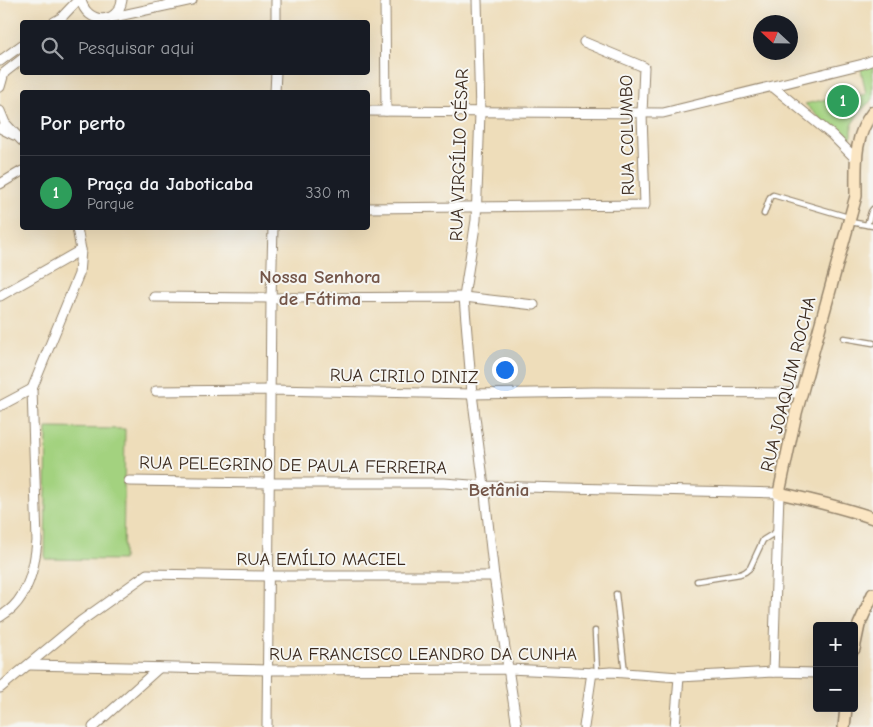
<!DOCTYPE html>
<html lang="pt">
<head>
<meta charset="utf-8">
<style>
	:root { --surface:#171b24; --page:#242831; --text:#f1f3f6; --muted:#9ea1a6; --line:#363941; --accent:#1f6fb2 }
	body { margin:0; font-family:"Comic Neue",sans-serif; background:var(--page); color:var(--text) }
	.controls { position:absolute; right:15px; bottom:15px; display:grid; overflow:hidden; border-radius:5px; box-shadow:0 5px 20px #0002 }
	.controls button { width:45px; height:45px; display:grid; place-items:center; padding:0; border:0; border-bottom:1px solid var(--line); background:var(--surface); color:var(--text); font:25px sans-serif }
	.compass { position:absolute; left:753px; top:15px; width:45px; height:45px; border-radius:50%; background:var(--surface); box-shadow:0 5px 20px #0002; rotate:292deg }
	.you { position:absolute; left:504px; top:369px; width:18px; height:18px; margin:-12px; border:4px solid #fff; border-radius:50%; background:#1a73e8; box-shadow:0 0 0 8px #1a73e833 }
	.badge { display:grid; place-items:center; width:32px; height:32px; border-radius:50%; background:var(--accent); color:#fff; font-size:16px; font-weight:700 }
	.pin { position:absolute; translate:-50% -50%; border:2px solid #fff; box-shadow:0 1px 5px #0006 }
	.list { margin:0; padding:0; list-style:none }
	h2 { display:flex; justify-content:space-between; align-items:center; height:65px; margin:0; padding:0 20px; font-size:21px }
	h2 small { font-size:16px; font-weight:400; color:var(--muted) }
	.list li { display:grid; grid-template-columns:32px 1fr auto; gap:15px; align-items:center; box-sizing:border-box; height:75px; padding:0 20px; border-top:1px solid var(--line) }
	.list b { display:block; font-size:19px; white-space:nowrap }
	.list p { margin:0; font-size:16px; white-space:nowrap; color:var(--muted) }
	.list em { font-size:16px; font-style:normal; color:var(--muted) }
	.icon { flex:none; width:28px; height:28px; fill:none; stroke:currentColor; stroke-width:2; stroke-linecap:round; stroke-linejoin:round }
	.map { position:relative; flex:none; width:873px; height:727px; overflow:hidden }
	.search { position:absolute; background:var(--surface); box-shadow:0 5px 20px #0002; left:20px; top:20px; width:350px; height:55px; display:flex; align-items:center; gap:12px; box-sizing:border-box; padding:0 18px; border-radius:5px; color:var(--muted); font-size:19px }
	.panel { position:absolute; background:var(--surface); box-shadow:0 5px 20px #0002; left:20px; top:90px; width:350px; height:140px; border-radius:5px }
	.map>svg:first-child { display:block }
</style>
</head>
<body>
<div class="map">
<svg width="873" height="727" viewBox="0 0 873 727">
	<rect width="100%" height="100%" fill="#f6f6f2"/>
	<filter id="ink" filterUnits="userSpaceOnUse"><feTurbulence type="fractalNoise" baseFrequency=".02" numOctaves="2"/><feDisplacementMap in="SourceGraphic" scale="10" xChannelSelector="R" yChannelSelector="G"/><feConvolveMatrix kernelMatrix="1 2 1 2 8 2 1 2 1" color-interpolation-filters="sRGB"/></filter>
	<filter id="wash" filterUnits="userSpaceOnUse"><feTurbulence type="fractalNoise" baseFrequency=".0096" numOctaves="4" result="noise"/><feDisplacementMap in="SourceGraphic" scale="20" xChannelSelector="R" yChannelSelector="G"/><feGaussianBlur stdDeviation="1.12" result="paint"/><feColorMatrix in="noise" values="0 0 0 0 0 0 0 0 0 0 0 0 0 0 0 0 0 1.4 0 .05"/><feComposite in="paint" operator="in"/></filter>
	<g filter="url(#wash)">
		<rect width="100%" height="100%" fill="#eeddba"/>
		<g fill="#a3d27f" stroke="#6f7e4e">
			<polygon points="873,66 873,99 860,111 852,124 852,136 849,139 843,141 805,104 857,92 858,96 866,94 861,69"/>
			<polygon points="47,428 125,429 123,560 45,559"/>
		</g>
	</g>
	<g filter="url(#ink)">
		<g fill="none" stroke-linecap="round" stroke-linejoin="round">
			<g stroke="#94846c" stroke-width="7">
				<g id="lane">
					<polyline points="764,214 770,197 773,195 848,217"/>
					<polyline points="850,222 873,226"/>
					<polyline points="867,225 871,212 873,209"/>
					<polyline points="844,338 873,343"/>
					<polyline points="697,581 740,574 745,572 750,568 763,540 776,532"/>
					<polyline points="616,594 625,673"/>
					<polyline points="595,631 597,673"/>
				</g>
			</g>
			<g stroke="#94846c" stroke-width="11">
				<g id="street">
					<path d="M81 0C87 25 118 25 122 0"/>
					<polyline points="385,0 386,111"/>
					<polyline points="477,0 480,113 476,220 464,297 472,394 484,486 494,576 517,727"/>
					<polyline points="109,18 192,0"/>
					<polyline points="54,22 61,18 78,0"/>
					<polyline points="276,22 276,0"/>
					<polyline points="0,61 22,45"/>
					<polyline points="0,87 4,73 22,59"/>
					<polyline points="773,87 832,135 856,159"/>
					<polyline points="275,92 276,72"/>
					<polyline points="0,111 5,123 22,141"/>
					<polyline points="368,111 663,113 863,64 873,60"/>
					<polyline points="0,128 14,135"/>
					<polyline points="0,184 22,171"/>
					<polyline points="368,208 645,205 642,114 644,67 584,42"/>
					<polyline points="0,296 81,250"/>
					<polyline points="154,297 271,298 464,297 534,305"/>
					<polyline points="156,391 271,390 472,394 594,392 801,393"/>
					<polyline points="0,406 32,389"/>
					<polyline points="129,481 270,483 444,483 484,486 779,493 773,672"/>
					<path d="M0 617C4 614 9 611 13 607 30 590 35 564 37 541L32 389 79 274 81 250 77 228"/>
					<polyline points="29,665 268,670 508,669 597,673 611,672 679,677 773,672 817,673"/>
					<polyline points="0,688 81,621 147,574 269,576 494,576"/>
					<polyline points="93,727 159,668"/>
					<polyline points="267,727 271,298 273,228"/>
					<polyline points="584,727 592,672"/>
					<polyline points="675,727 679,677"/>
				</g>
			</g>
			<g stroke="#94846c" stroke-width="14">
				<g id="secondary">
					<path d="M873 112C853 137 856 165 856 196L796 413 779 493C811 500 842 507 873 518"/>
					<polyline points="854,649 859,625 873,594"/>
					<polyline points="844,727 846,708"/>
				</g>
			</g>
			<use href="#lane" stroke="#fff" stroke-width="4.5"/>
			<use href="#street" stroke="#fff" stroke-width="9"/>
			<use href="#secondary" stroke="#fbe6c3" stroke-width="11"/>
		</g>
	</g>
	<g text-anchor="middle" stroke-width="4" stroke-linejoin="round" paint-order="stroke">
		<g font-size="18" fill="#3b2a1e" stroke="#f6f6f2">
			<text transform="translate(627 135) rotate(-91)" y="6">RUA COLUMBO</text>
			<text transform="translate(459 155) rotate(-88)" y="6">RUA VIRGÍLIO CÉSAR</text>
			<text transform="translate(404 376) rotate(1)" y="6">RUA CIRILO DINIZ</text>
			<text transform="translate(788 384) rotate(-76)" y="6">RUA JOAQUIM ROCHA</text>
			<text transform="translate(293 465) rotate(1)" y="6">RUA PELEGRINO DE PAULA FERREIRA</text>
			<text x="321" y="565">RUA EMÍLIO MACIEL</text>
			<text x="423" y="660">RUA FRANCISCO LEANDRO DA CUNHA</text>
		</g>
		<g font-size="19" font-weight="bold" fill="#735548" stroke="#f6f6f2">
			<text x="320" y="283">Nossa Senhora<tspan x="320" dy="22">de Fátima</tspan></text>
			<text x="499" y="496">Betânia</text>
		</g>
	</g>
</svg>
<div class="controls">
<button>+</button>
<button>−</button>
</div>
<svg class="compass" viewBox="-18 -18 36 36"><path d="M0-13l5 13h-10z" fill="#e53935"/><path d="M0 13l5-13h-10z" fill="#9ea1a6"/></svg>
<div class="you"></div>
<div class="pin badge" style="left:843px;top:101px;background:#2e9e5b">1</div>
<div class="search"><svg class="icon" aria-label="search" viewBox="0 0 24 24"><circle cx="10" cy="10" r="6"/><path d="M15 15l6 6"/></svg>Pesquisar aqui</div>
<section class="panel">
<h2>Por perto<small></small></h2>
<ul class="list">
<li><span class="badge" style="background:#2e9e5b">1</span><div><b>Praça da Jaboticaba</b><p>Parque</p></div><em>330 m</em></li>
</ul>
</section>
</div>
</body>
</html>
